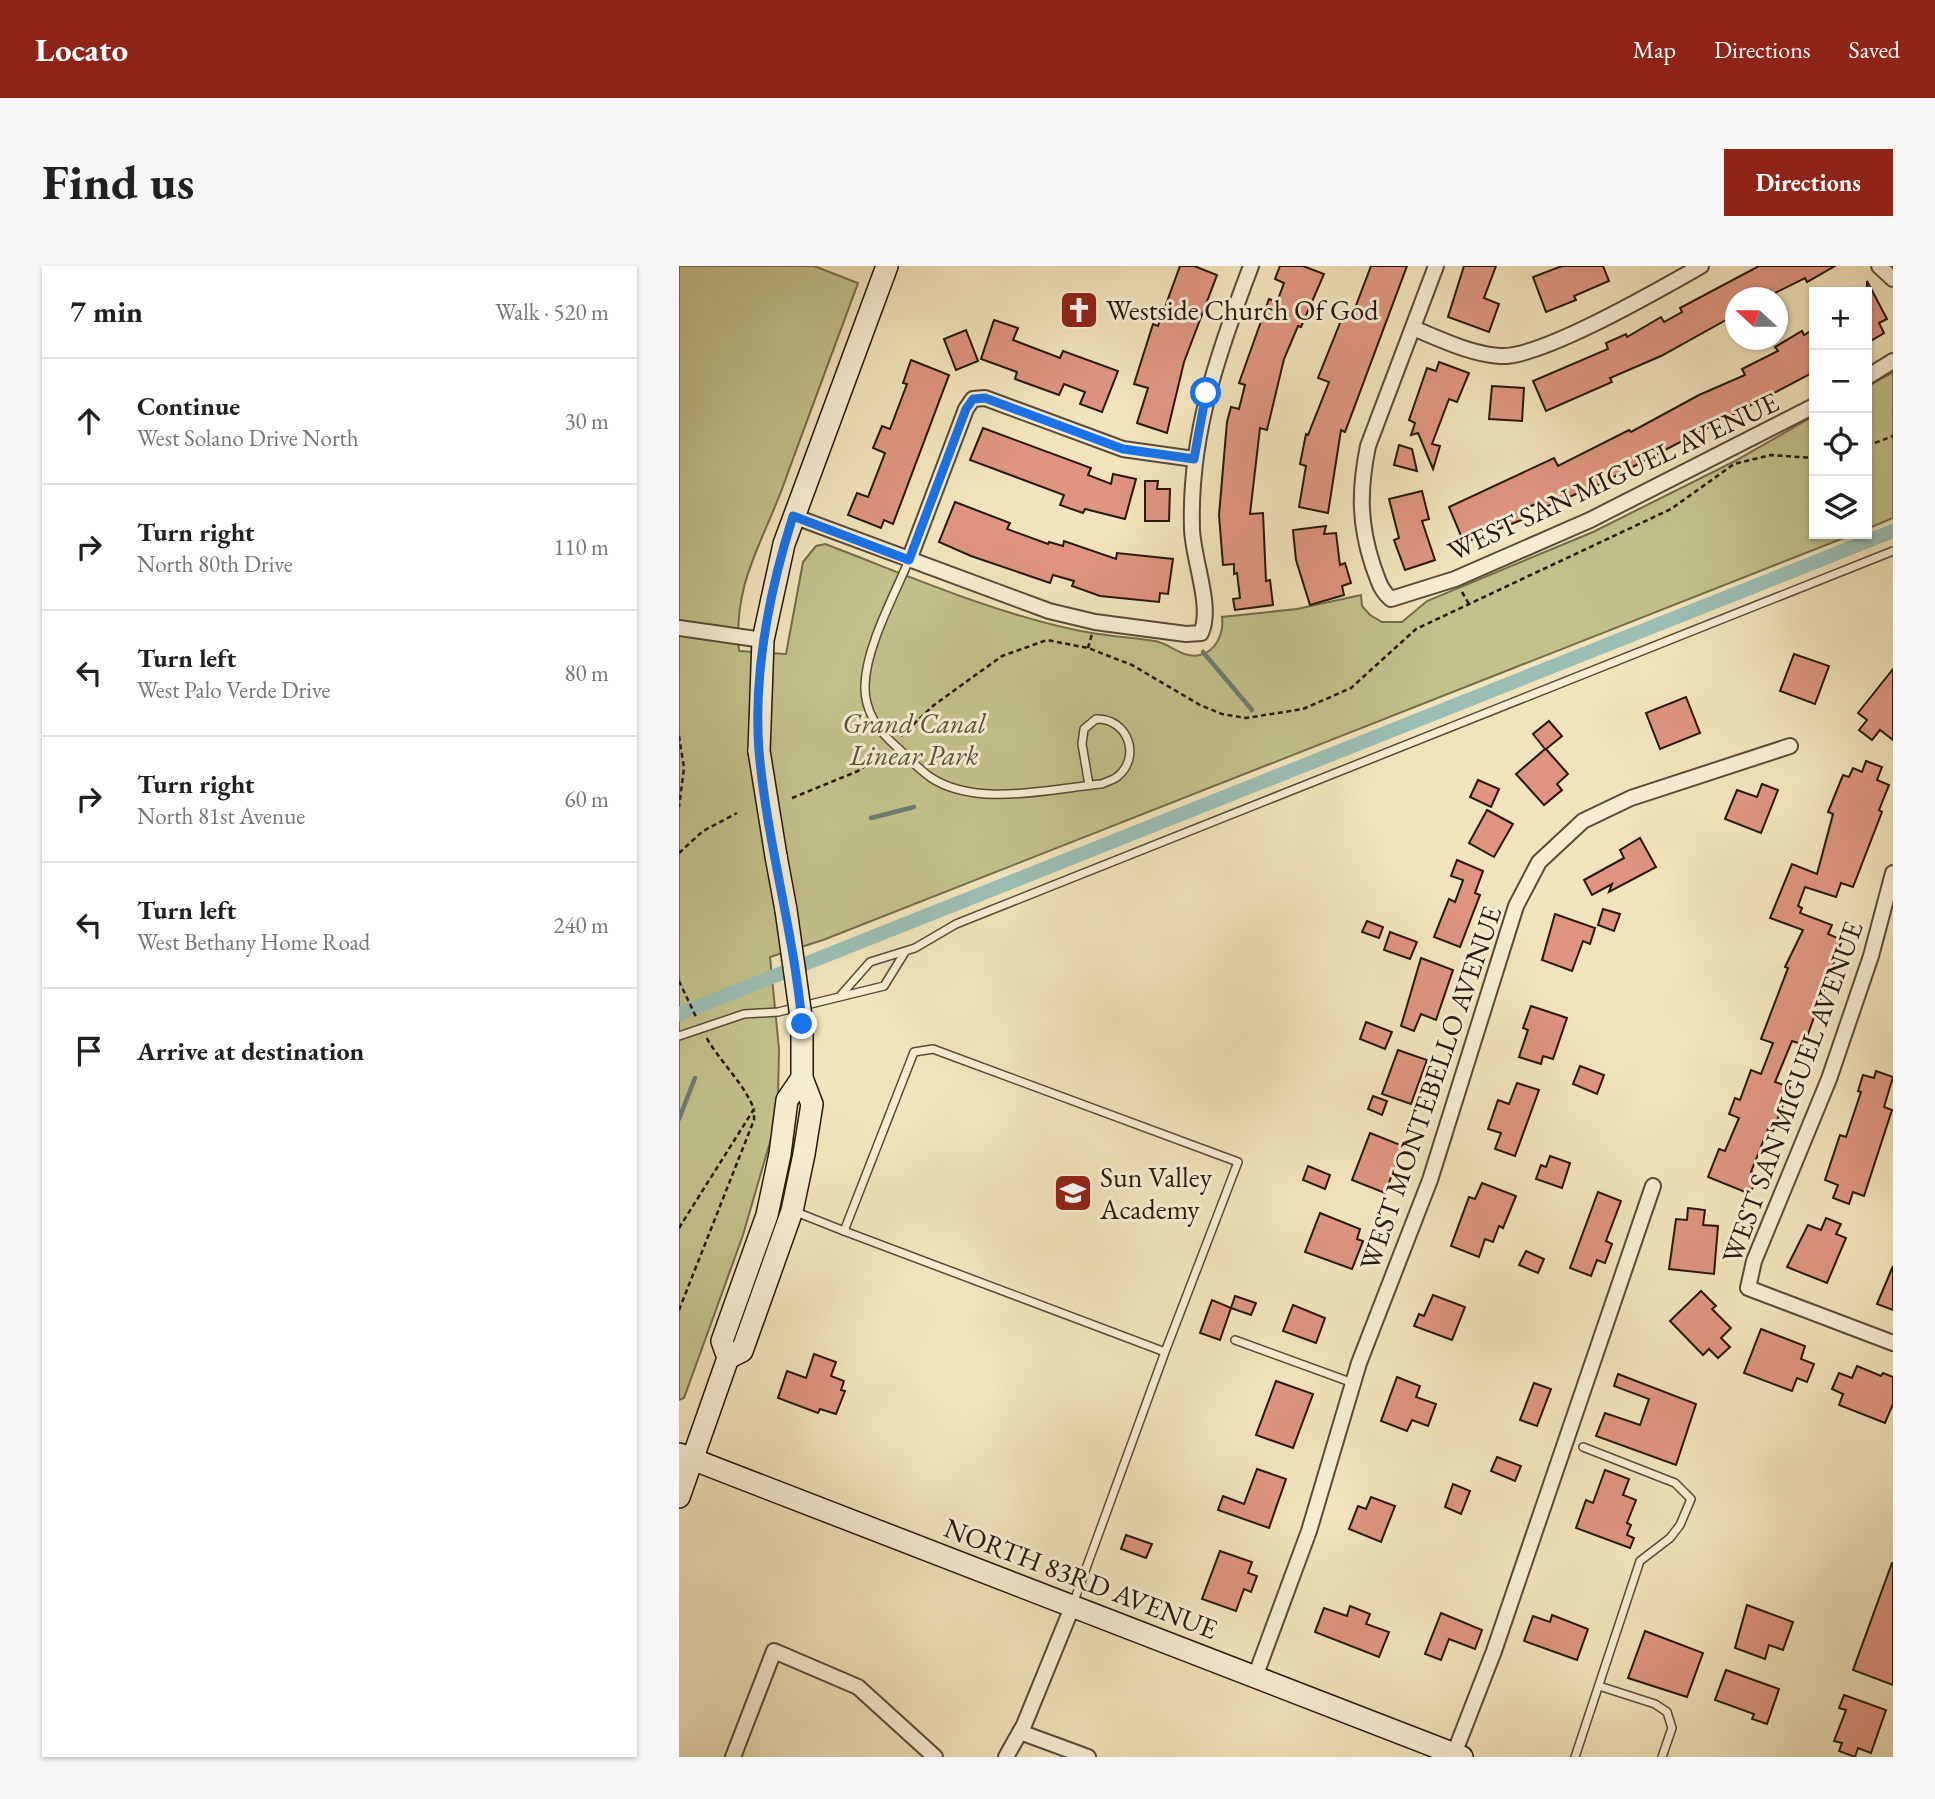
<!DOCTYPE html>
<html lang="en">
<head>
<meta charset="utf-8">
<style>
	:root { --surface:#fff; --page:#f6f6f6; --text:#202124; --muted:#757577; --line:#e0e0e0; --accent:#8f2418 }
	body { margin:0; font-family:"EB Garamond",serif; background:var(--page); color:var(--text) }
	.controls { position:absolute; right:21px; top:21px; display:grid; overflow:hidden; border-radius:0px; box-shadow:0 2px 5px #0004 }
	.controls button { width:63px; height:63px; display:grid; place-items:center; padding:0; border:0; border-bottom:2px solid var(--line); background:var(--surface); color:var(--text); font:35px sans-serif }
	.compass { position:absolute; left:1046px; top:21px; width:63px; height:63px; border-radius:50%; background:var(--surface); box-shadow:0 2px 5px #0004; rotate:291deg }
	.stop { position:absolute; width:21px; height:21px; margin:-16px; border:5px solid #1a73e8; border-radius:50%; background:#fff }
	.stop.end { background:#1a73e8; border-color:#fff; box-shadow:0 2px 7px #0008 }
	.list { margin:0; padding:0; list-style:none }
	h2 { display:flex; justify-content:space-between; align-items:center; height:91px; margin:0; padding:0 28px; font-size:30px }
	h2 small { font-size:23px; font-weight:400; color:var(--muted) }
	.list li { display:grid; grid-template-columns:46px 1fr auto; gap:21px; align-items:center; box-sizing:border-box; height:126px; padding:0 28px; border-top:2px solid var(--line) }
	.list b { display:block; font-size:26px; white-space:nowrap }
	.list p { margin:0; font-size:23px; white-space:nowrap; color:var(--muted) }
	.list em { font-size:23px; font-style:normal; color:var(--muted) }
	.icon { flex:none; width:38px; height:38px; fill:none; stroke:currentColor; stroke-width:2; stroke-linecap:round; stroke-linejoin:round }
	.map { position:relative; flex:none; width:1214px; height:1491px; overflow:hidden; border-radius:0px }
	header { display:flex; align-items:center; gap:42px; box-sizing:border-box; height:98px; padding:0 35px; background:var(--accent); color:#fff }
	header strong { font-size:33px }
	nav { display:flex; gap:38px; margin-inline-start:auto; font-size:24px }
	.intro { display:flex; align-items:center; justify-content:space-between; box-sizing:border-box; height:168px; padding:0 42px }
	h1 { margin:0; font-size:49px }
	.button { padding:18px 32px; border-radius:0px; background:var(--accent); color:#fff; font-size:24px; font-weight:700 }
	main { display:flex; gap:42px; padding:0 42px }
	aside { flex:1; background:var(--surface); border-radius:0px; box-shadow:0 2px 5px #0004 }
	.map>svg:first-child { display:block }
</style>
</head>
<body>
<header>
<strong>Locato</strong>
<nav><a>Map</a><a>Directions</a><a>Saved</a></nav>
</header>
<div class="intro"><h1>Find us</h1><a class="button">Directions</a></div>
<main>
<aside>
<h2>7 min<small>Walk · 520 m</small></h2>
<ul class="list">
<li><svg class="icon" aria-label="ahead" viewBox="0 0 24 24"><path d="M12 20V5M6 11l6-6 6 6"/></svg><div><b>Continue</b><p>West Solano Drive North</p></div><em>30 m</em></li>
<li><svg class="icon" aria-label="right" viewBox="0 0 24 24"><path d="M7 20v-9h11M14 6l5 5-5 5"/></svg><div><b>Turn right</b><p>North 80th Drive</p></div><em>110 m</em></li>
<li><svg class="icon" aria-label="left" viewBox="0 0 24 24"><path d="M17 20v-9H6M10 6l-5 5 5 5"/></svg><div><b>Turn left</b><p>West Palo Verde Drive</p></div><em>80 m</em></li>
<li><svg class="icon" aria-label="right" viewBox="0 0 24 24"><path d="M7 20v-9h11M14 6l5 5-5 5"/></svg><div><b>Turn right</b><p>North 81st Avenue</p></div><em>60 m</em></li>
<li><svg class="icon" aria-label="left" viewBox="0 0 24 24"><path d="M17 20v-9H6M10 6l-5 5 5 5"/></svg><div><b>Turn left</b><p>West Bethany Home Road</p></div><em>240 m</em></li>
<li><svg class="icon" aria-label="arrive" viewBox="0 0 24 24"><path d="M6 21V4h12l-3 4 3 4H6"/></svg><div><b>Arrive at destination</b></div></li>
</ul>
</aside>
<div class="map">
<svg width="1214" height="1491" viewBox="0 0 1214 1491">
	<rect width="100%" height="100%" fill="#f1e3bb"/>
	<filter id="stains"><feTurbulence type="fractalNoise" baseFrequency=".00286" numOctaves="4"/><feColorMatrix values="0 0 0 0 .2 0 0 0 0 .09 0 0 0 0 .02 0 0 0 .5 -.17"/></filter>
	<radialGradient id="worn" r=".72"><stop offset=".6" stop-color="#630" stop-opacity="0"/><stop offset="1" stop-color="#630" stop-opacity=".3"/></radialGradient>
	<g fill="#c2c18b" stroke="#746c4b" stroke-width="2">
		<path d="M0 0H135L179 17C154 85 128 154 103 223 81 281 54 320 60 385L107 388 124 296 137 280 146 278C228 309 311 346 397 364 423 370 450 371 476 375 492 378 504 393 521 389 538 385 545 366 543 351L618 343 682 329 683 340 691 349 703 356H723L748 335 914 266 1054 196 1135 150V268H1175L144 674 91 691 100 783 99 834 93 869 64 969 5 1132 0 1134Z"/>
		<polygon points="1214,106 1214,252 1188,263 1188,121"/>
	</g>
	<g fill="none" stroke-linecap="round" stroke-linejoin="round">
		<g stroke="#6d7b70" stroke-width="4.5">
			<polyline points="524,386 573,444"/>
			<polyline points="192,552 235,541"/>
			<polyline points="0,853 16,812"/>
		</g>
		<polyline stroke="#9bbeb4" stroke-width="14" points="0,748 1214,265"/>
	</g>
	<g fill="#de947f" stroke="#27170b" stroke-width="2">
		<polygon points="501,0 515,0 538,9 505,96 488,167 458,157 469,122 455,118 474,58 479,60"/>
		<polygon points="601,0 624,0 645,8 622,61 619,60 605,93 588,164 581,162 571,248 584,247 587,315 591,314 594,339 556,344 554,333 561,332 558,307 555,308 555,298 544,299 540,249 548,156 552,141 560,143 566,119 560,117 590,33 598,36 605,17 596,13"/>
		<polygon points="692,0 728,0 666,166 662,164 649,247 620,241 627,200 621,198 627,168 629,169 650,116 639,112 665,47 673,50"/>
		<polygon points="785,0 817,0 805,32 820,38 810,66 769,51"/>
		<polygon points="883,0 924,0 930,15 895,30 897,34 867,46 854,11"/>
		<polygon points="1080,0 1156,0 1128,16 1126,12 1086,32 1056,32 1056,49 982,90 931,112 933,116 867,145 854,115 929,83 927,77 947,68 948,71 982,51 985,56 1003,46 1001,42"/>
		<polygon points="1188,15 1208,53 1200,57 1205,67 1188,77"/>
		<polygon points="315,54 339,62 334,74 381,92 384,85 439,105 423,146 401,138 406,126 385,118 380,129 336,113 338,106 302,93"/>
		<polygon points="1135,63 1135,106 921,218 864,242 861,236 841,245 845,253 785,277 770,241 875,192 879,200 950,164 952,166 1020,129 1066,109 1063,103 1099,85 1096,81 1123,65 1125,69"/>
		<polygon points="287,64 299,95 277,104 265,73"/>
		<polygon points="232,94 270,109 214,258 205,254 202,262 169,249 178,227 189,231 206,187 194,182 203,160 211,163 228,118 224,117"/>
		<polygon points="760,96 790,107 778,136 770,133 753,178 761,180 754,203 739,167 732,169 736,157 730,154 748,102 757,105"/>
		<polygon points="813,120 845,122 843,155 810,153"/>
		<polygon points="304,162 412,202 409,209 432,218 434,208 457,213 446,253 406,243 404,247 381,239 385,229 291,194"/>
		<polygon points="720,179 733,183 738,205 715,199"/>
		<polygon points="466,215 479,215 478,223 491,223 490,255 466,255"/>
		<polygon points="743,225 750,253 743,255 756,294 726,304 715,274 720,272 710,233"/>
		<polygon points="276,236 331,257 328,263 369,278 370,276 384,280 385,275 437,293 438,287 494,293 489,328 481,327 480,336 421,330 393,320 395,315 374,309 371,317 292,290 260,276"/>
		<polygon points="647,260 645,268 657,267 661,299 666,297 672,317 663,320 665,329 631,339 617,294 614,264"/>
		<polygon points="1115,388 1150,400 1136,438 1101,425"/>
		<polygon points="1214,403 1214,474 1201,464 1193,474 1180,464 1188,454 1179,447"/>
		<polygon points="1007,431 1021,467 981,483 967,447"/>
		<polygon points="870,455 883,470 867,483 889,508 878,518 883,524 865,539 837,508 866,483 854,468"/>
		<polygon points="1187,495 1203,501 1198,514 1210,519 1200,544 1203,546 1174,621 1162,617 1157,631 1126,621 1119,640 1123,642 1121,647 1153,659 1149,668 1163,674 1125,779 1113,775 1096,816 1111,821 1094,865 1089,863 1072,906 1079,909 1071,928 1029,911 1040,883 1046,885 1060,852 1050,848 1056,832 1061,834 1072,804 1082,808 1094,777 1082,773 1109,702 1106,701 1124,664 1091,652 1113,598 1138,608 1154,548 1149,546 1164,509 1170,511 1174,502 1183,506"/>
		<polygon points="799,514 820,523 812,541 791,531"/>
		<polygon points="1083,518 1099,524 1082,567 1046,553 1058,524 1078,531"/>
		<polygon points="808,544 834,558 815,591 790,577"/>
		<polygon points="961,572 977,601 930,626 933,618 913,629 905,614 945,592 941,584"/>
		<polygon points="778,594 804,605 796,627 801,629 781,681 755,671 770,633 776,636 784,614 772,610"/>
		<polygon points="924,643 941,648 935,665 919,659"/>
		<polygon points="876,648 916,662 911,678 904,675 893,705 863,694"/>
		<polygon points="688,655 704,661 700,672 683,666"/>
		<polygon points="711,666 738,676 731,693 705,684"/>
		<polygon points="742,692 774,704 757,754 742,748 735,765 722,760"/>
		<polygon points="852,740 888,752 874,793 864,790 862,798 840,791 849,764 844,762"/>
		<polygon points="687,756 713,766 706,783 681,773"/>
		<polygon points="719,784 748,794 732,838 703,828"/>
		<polygon points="901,800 925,809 918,828 894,818"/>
		<polygon points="1197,805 1214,811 1205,841 1213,844 1185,930 1174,926 1170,938 1154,932 1159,919 1146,914 1161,869 1167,871 1182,826 1179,825 1184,809 1195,812"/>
		<polygon points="838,817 860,824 836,890 816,883 822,867 809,863 819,834 830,838"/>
		<polygon points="694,830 708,835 703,849 689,843"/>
		<polygon points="691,867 724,880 706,927 673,914"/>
		<polygon points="871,890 891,897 883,922 857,913 862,899 867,901"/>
		<polygon points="629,900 651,909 646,923 624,914"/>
		<polygon points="803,917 837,930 824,962 820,960 814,976 806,973 800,991 772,980 790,931 796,933"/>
		<polygon points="919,926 942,935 927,975 933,978 926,997 918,994 912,1010 891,1002"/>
		<polygon points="1009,942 1026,944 1024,959 1039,960 1035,1008 990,1003 997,953 1008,954"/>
		<polygon points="641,947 681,963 678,973 684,975 673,1003 626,986"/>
		<polygon points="1147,952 1162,958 1157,968 1167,972 1148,1017 1108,1001 1129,959 1142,964"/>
		<polygon points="847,985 865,993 859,1007 840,999"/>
		<polygon points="1214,1000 1214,1044 1198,1038"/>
		<polygon points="1022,1025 1037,1040 1033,1043 1052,1062 1042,1072 1051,1081 1039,1092 1030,1083 1024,1089 991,1055"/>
		<polygon points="754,1029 786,1041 773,1074 735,1060 740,1048 745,1050"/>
		<polygon points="556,1030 577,1037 572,1049 552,1042 541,1074 521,1067 533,1034 552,1042"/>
		<polygon points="614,1039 646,1052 637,1077 604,1065"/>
		<polygon points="1082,1063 1126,1080 1122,1093 1135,1098 1128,1116 1118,1112 1113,1125 1065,1107"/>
		<polygon points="135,1088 157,1096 152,1110 165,1115 162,1124 166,1125 157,1148 141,1143 139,1147 99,1132 108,1105 127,1112"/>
		<polygon points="1178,1100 1202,1110 1204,1107 1214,1111 1214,1138 1206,1157 1160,1139 1164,1128 1153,1123 1160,1107 1173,1112"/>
		<polygon points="939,1108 1017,1138 997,1199 917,1170 926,1147 961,1159 970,1133 935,1120"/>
		<polygon points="718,1111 741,1120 737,1131 757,1138 749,1160 733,1154 728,1165 702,1155"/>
		<polygon points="597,1115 634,1128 614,1182 577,1169"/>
		<polygon points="855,1117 872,1123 858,1160 841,1154"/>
		<polygon points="818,1191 842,1200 836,1215 812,1205"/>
		<polygon points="578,1203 607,1213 590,1262 539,1244 544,1230 565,1238"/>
		<polygon points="926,1204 950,1213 944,1229 957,1234 948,1257 952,1259 948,1269 955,1272 951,1282 897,1262 907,1234 914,1237"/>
		<polygon points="774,1218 791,1225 782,1248 766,1241"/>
		<polygon points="692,1231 716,1240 702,1276 670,1263 679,1240 687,1243"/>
		<polygon points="447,1269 473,1278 467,1292 442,1283"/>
		<polygon points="541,1285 573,1296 569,1307 578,1310 572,1326 565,1323 557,1345 523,1333"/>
		<polygon points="1213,1297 1214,1297 1214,1419 1174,1404"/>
		<polygon points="1068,1339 1114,1356 1104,1384 1090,1379 1086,1393 1056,1382"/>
		<polygon points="671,1340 691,1348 687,1358 710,1366 700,1391 636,1366 645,1342 668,1350"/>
		<polygon points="762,1347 803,1364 796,1383 770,1373 762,1394 746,1388"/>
		<polygon points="873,1349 909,1363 898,1394 845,1375 854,1350 871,1356"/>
		<polygon points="966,1365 1024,1387 1008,1431 949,1412"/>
		<polygon points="1047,1404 1100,1423 1088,1458 1073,1453 1075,1448 1036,1434"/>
		<polygon points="1165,1429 1207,1444 1192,1487 1179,1482 1176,1491 1160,1485 1163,1477 1155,1475 1167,1444 1160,1442"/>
	</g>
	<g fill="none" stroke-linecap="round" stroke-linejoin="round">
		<g stroke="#5a4a37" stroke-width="10">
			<g id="service">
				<path d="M230 294C215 330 187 381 186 419 185 445 200 466 219 482 229 492 240 503 251 511 297 542 370 523 422 518 427 516 434 514 438 511 463 491 449 452 417 453L405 463 403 478 410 519"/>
				<polyline points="162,729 191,696 236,682 277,658 1214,285"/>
				<polyline points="0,770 65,748 99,746 205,720 226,686"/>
				<polyline points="117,946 165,965"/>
				<polyline points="556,1074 674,1117"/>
				<polyline points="394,1338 486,1086 165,965 235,786 254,783 559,896 486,1086"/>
				<polyline points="920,1420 976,1438 988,1446 993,1462 983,1491"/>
				<polyline points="896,1491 961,1295 991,1272 1001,1259 1012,1233 996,1217 904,1181"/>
			</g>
		</g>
		<g stroke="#5a4a37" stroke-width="18">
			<g id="minor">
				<path d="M757 0 689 180C680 224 680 258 694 300 699 313 701 324 712 333L776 313 911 254 1135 140"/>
				<polyline points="1200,0 1214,13"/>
				<path d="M734 62C761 73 791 88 821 90 861 93 983 22 1022 0"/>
				<polyline points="1188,111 1214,95"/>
				<path d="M114 250 370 345 416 356 507 368 522 367C534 341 514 294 513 263 510 169 539 87 572 0"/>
				<polyline points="230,294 287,143 294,133 306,132 444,183 515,193"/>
				<polyline points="0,362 84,374"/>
				<polyline points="1214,607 1192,690 1150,813 1075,995 1069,1022 1214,1077"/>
				<polyline points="576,1411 630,1265 680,1097 751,914 837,640 860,596 904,555 952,532 1111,480"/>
				<polyline points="341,1466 409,1491"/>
				<polyline points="775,1488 815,1385 974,920"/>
				<polyline points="54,1491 95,1385 179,1421 256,1491"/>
				<polyline points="327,1491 345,1459 394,1339"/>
			</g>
		</g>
		<g stroke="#27170b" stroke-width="24">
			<g id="secondary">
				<polyline points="80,485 84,374 105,278 208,0"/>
				<polyline points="97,590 107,644"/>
				<polyline points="49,1092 63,1085 113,945 125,888 133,838 123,812 123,758"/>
				<polyline points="0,1188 783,1491"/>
				<polyline points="0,1231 49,1092 43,1075 88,949 101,888 108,834 123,812"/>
			</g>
		</g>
		<g stroke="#27170b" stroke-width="2.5" stroke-dasharray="5 3.5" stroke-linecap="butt">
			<polyline points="1188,180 1214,170"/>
			<polyline points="783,326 790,338"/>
			<polyline points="409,382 413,368"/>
			<polyline points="0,470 5,502 0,541"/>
			<polyline points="222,470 255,439 323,390 368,374 409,382 453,399 521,439 543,448 567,452 624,443 672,422 737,363 992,243 1055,198 1092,189 1135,192"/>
			<polyline points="113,532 179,505 208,485"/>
			<polyline points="0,587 24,565 58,547"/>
			<polyline points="0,715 18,753"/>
			<path d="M0 962 75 843C64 816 42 797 27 771"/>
			<polyline points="0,1044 75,854 75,845"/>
		</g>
		<use href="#service" stroke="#f6edd3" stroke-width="7"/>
		<use href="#minor" stroke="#f6edd3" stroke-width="14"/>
		<use href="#secondary" stroke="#f6edd3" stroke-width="21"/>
		<g stroke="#27170b" stroke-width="24" stroke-linecap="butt">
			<g id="secondary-bridge">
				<polyline points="80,485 97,590"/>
				<polyline points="107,644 123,758"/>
			</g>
		</g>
		<use href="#secondary-bridge" stroke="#f6edd3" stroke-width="21"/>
	</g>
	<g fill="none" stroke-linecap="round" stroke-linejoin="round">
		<path stroke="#1a73e8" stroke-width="9" d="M123 758C115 666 88 577 80 485 74 405 90 326 114 250L230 294 287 143 294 133 306 132 444 183 515 193 527 127"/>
	</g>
	<defs>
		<g id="church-square" transform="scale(2.0125)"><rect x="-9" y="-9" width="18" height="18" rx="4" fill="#8f2418" stroke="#f6edd3"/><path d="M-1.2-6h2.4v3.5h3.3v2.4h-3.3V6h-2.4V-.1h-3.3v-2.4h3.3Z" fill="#fff"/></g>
		<g id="school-square" transform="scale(2.0125)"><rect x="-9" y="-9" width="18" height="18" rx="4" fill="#8f2418" stroke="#f6edd3"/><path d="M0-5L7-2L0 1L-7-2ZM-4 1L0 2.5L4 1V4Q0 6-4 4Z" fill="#fff"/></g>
	</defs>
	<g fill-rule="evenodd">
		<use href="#church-square" x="400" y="44"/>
		<use href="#school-square" x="394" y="927"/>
	</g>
	<g text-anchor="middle" stroke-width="6" stroke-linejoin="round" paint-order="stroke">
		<g font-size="28" fill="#27170b" stroke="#f6edd3" text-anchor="start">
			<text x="427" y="54">Westside Church Of God</text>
			<text x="421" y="921">Sun Valley<tspan x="421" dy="32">Academy</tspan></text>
		</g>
		<g font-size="28" fill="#27170b" stroke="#f6edd3">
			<text transform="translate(934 210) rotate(-25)" y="10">WEST SAN MIGUEL AVENUE</text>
			<text transform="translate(751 822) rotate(-71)" y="10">WEST MONTEBELLO AVENUE</text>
			<text transform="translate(1113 826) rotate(-70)" y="10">WEST SAN MIGUEL AVENUE</text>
			<text transform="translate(402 1312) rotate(21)" y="10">NORTH 83RD AVENUE</text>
		</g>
		<g font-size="28" font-style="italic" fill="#5d5238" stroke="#f6edd3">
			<text x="235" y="467">Grand Canal<tspan x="235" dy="32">Linear Park</tspan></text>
		</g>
	</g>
	<rect width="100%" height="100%" filter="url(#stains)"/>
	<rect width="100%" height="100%" fill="url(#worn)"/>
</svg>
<div class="controls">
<button>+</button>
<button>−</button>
<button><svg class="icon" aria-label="locate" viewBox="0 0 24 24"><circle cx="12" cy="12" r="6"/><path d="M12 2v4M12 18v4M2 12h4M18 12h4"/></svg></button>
<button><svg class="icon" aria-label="layers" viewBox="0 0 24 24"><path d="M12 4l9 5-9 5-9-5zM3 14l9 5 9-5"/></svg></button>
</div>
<svg class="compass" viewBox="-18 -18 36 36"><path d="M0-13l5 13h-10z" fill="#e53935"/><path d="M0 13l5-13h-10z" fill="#757577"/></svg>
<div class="stop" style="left:527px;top:127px"></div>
<div class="stop end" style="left:123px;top:758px"></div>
</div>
</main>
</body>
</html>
